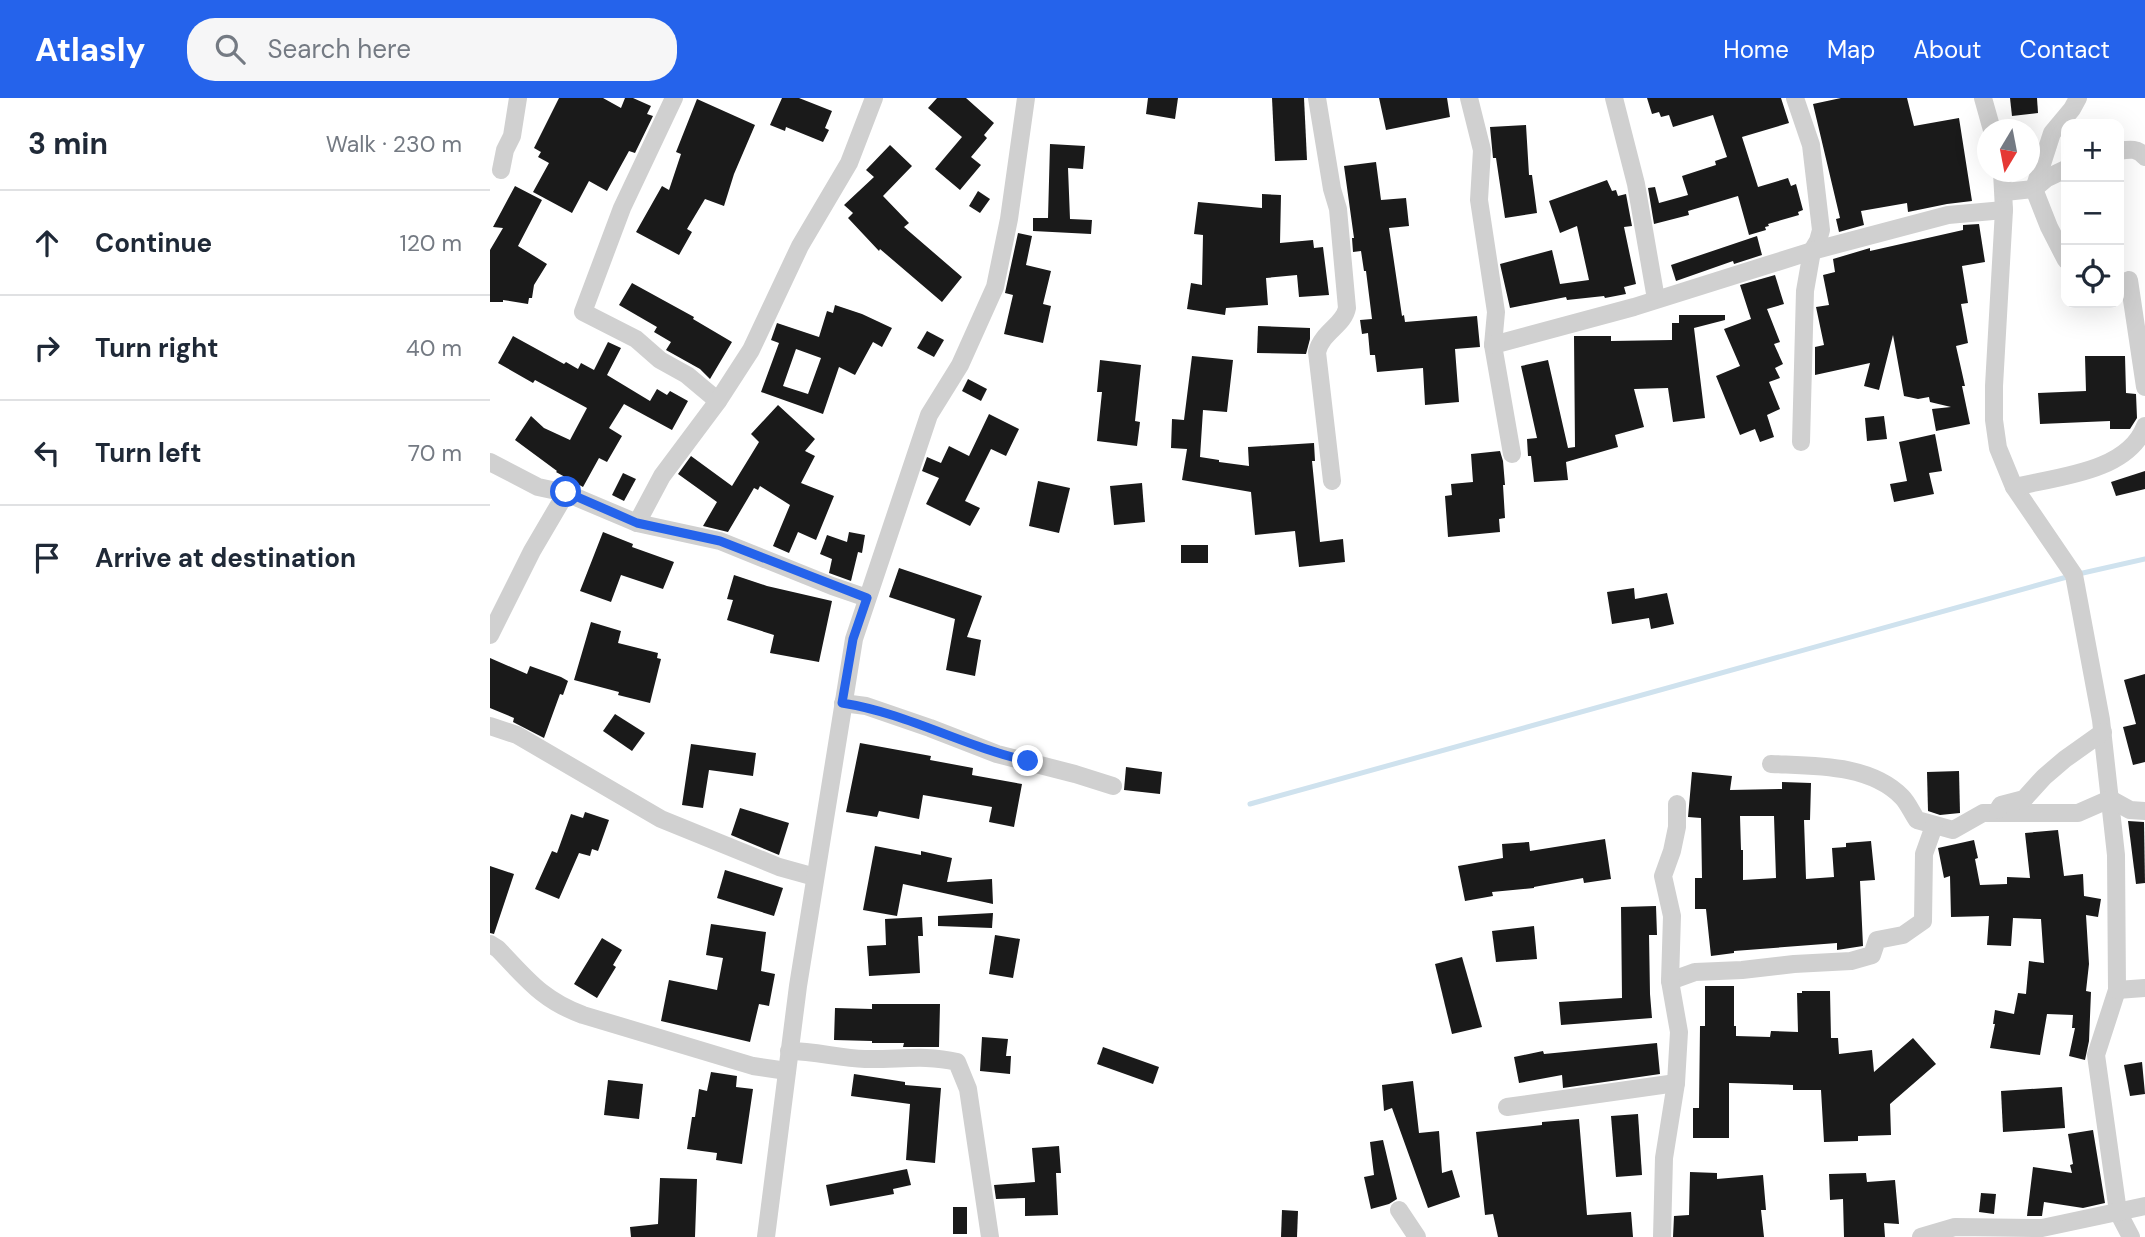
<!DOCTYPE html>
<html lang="en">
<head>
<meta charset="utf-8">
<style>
	:root { --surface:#fff; --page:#f6f6f7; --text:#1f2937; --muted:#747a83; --line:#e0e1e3; --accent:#2563eb }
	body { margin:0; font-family:"DM Sans",sans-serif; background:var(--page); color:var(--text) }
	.controls { position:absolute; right:21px; top:21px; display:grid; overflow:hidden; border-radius:14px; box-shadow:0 7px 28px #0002 }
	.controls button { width:63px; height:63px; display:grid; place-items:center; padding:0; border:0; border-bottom:2px solid var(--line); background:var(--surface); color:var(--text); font:35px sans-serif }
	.compass { position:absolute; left:1487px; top:21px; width:63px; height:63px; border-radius:50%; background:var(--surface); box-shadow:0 7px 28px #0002; rotate:190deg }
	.stop { position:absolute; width:21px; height:21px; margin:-16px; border:5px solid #2563eb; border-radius:50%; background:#fff }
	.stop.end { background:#2563eb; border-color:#fff; box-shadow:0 2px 7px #0008 }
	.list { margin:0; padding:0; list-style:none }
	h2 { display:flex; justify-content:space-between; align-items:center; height:91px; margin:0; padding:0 28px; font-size:30px }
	h2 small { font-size:23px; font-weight:400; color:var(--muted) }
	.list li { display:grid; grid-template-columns:46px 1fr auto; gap:21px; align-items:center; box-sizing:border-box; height:105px; padding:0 28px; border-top:2px solid var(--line) }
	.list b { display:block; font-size:26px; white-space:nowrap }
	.list em { font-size:23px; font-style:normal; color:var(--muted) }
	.icon { flex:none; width:38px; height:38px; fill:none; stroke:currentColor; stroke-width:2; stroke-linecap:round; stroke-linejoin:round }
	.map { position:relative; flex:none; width:1655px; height:1139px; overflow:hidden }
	header { display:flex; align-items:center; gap:42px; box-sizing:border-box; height:98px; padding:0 35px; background:var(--accent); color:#fff }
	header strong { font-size:33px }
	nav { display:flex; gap:38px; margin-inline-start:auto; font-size:24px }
	.search { width:490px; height:63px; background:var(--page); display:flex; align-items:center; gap:18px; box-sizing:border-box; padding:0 24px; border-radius:28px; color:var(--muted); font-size:26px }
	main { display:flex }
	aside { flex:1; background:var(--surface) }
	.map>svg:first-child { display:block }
</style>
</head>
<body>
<header>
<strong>Atlasly</strong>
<div class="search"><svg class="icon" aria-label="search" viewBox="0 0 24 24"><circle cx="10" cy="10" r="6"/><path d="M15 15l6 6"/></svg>Search here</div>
<nav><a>Home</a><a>Map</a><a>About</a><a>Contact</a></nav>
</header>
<main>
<aside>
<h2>3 min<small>Walk · 230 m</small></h2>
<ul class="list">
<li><svg class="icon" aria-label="ahead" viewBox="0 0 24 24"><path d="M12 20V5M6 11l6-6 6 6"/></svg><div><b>Continue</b></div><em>120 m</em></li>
<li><svg class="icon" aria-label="right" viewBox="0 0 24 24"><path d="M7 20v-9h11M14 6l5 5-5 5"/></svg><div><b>Turn right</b></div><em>40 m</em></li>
<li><svg class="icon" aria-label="left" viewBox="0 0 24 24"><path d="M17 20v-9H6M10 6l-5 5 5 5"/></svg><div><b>Turn left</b></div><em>70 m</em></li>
<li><svg class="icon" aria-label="arrive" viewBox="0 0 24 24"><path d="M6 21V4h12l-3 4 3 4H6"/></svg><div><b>Arrive at destination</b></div></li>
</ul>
</aside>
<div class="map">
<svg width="1655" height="1139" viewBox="0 0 1655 1139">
	<rect width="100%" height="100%" fill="#fff"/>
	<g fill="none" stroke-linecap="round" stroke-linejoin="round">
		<polyline stroke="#cfe2ee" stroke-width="5" points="760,706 1584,477 1655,461"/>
	</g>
	<g fill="#1a1a1a" fill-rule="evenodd">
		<polygon points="69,0 113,0 131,10 135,0 143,0 161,8 157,16 163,18 145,55 139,53 117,93 99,83 82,115 43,94 59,65 48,59 51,54 44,50"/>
		<polygon points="292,0 309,0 342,13 335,30 339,32 333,44 296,29 295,33 280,27"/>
		<polygon points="447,0 476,0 504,25 494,37 497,40 481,59 491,67 470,92 445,71 472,39 438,10"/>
		<polygon points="658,0 688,0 685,21 656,16"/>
		<polygon points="782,0 814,0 817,62 785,63"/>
		<polygon points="889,0 957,0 960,19 896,32"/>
		<polygon points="1157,0 1291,0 1299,25 1252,39 1268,89 1298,80 1301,88 1306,86 1313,112 1308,114 1309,117 1278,126 1279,128 1275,129 1276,132 1259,137 1248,98 1198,113 1199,117 1164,126 1158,90 1165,89 1169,105 1198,97 1192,78 1226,67 1225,63 1237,59 1223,17 1183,29 1179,17 1171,19 1169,14 1162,16"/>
		<polygon points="1351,0 1417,0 1424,28 1469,20 1482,103 1457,106 1418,114 1417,105 1371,113 1374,127 1349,134 1346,121 1350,120 1323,6"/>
		<polygon points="1520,0 1547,0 1548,15 1522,18"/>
		<polygon points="207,1 265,27 244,76 234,108 215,101 197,131 202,134 189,157 146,134 172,88 179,92 191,56 186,54"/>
		<polygon points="1036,27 1039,77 1042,77 1047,115 1015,120 1006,60 1003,60 1000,29"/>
		<polygon points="560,46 595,48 593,71 578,70 580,121 602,122 601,136 543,133 543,120 558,120"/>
		<polygon points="400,47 422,68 393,98 419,125 414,129 472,179 452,204 390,151 389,153 358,120 363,115 354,107 384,79 376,72"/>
		<polygon points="886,64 891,102 916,100 919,128 899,130 912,218 914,217 915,224 987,218 990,249 965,251 969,304 935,307 933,270 887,274 885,257 880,257 878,235 872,236 870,222 882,221 876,173 874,173 871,153 863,154 862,140 864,140 854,68"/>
		<polygon points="1117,82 1122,93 1126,92 1128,98 1136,96 1142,128 1134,129 1146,186 1134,189 1136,196 1115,200 1114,198 1077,202 1076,199 1020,210 1010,166 1062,152 1070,186 1099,182 1087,128 1070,135 1059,103"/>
		<polygon points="25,88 52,102 28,148 57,166 44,187 42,200 39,200 38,206 13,202 13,204 0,204 0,152 13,130 3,129"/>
		<polygon points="488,93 500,101 490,115 479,108"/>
		<polygon points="772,96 791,97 790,145 823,142 824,150 833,149 839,197 809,199 807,177 776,180 778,207 736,210 735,217 697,211 701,185 712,187 713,137 704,136 708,104 772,110"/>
		<polygon points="1489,126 1495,164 1472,168 1478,205 1471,206 1478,245 1466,248 1475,288 1472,288 1480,326 1446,333 1442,311 1461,309 1440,304 1439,299 1428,301 1414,298 1403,237 1389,292 1374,288 1380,265 1325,277 1325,249 1334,247 1326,209 1339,207 1333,177 1345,174 1343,161 1380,150 1380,153 1473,132 1473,127"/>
		<polygon points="528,135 542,138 536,167 561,173 553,206 561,208 553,245 514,236 523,197 515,195"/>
		<polygon points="1267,138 1272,157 1244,166 1243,163 1186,183 1181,167"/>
		<polygon points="1285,177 1294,206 1277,211 1290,244 1284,246 1293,266 1285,270 1290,280 1279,284 1290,311 1277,317 1284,339 1270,344 1265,331 1250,337 1226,278 1250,268 1234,231 1261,221 1250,187"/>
		<polygon points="142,185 204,219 203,221 242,244 220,281 210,271 176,252 181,244 164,234 167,229 129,207"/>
		<path d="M345 207 372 216 402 230 392 249 383 244 365 277 349 269 333 316 271 294 289 245 281 242 287 225 329 239 337 213 343 215ZM306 251 331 260 318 296 293 288Z"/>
		<polygon points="1189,217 1235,217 1235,222 1204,230 1215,320 1183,324 1178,290 1144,291 1154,329 1125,337 1128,349 1076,364 1078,382 1044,384 1041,358 1038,358 1037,341 1047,340 1031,268 1058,262 1078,350 1085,349 1084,238 1121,238 1121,243 1182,242 1182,225 1189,225"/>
		<polygon points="768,228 820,230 820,241 816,256 767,255"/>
		<polygon points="437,233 454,242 444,259 427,250"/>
		<polygon points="23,238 74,266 76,264 88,271 91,265 104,272 118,244 131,250 117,277 160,303 167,291 177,297 180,293 198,303 182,332 134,306 119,330 132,338 117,364 109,360 93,389 66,374 67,373 25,342 41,318 54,330 80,342 97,310 45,282 43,285 8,265"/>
		<polygon points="702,258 743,262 737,314 713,312 710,359 729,362 729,364 759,368 758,349 824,345 825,363 822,363 830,444 853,441 855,464 809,469 805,433 765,437 761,394 692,382 697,351 681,350 682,321 694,322"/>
		<polygon points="1595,258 1635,258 1636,295 1646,296 1647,320 1640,331 1620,331 1620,323 1550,326 1548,295 1596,293"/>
		<polygon points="610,262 651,267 645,323 650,324 647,348 607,343 612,294 607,294"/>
		<polygon points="478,281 497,291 491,303 472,293"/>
		<polygon points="288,307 325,341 315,353 325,358 311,385 344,398 326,442 308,434 299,455 283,448 300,407 270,388 268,392 264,390 238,434 213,428 227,404 188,376 201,358 242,388 269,344 261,336"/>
		<polygon points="499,316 529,331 516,358 501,351 475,403 490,410 480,428 436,406 449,380 432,373 437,359 451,365 459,348 479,358"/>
		<polygon points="1394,318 1397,341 1377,343 1375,320"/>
		<polygon points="1445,336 1452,373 1439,375 1444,396 1404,404 1400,386 1417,383 1409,344"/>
		<polygon points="1010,353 1013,363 1015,387 1013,387 1015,420 1009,421 1010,434 958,439 955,398 962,397 961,386 983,384 981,356"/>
		<polygon points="1655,373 1655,391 1626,398 1621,384"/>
		<polygon points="133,375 146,381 134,403 122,397"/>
		<polygon points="548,383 580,390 569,435 539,428"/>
		<polygon points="652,385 655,424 624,427 620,388"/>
		<polygon points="113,434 143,446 142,449 184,464 173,491 131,477 121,504 90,493"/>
		<polygon points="359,434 375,437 372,455 368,454 361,483 339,475 342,461 330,456 337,437 357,444"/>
		<rect x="691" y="447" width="27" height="18"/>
		<polygon points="409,470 492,498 477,539 491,542 485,578 456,572 465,521 399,499"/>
		<polygon points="244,477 277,488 342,503 329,564 280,555 284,537 237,522 243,502 237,501"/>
		<polygon points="1144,490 1145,501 1177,495 1184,526 1161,531 1159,520 1122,526 1117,494"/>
		<polygon points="101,524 131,533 128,545 168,555 167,560 171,561 160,605 128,597 129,594 84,582"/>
		<polygon points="0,560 37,576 40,568 71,579 78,583 73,597 70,596 54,640 23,624 24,620 0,610"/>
		<polygon points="1655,576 1655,664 1643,667 1633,629 1646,626 1634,582"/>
		<polygon points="125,616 155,635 142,653 113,633"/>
		<polygon points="370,645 441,658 440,662 483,670 482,677 532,686 524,729 499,724 502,709 433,697 429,721 389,713 387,719 356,714"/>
		<polygon points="201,646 266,655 263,678 219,672 213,710 192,707"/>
		<polygon points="636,669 672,674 670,696 634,692"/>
		<polygon points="1469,673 1470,715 1450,717 1438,713 1437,674"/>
		<path d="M1202 674 1242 678 1240 692 1292 691V684L1321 685 1320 722H1314L1316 781 1344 779 1342 750 1356 749V745L1381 743 1385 782 1370 783 1373 848 1347 852V845L1244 853V855L1221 858 1216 811H1205V780H1212L1211 720 1198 719ZM1250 718H1284L1286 780 1253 782V752H1251Z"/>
		<polygon points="250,710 299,725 289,757 241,737"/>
		<polygon points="95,714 119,722 108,753 102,751 100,758 89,755 69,801 45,791 62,753 67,755 81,716 93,720"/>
		<polygon points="1638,723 1654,724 1655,785 1646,786"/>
		<polygon points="1568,732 1574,778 1593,776 1594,798 1611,801 1608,819 1596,817 1599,866 1596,893 1601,894 1599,943 1595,962 1579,958 1585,930 1582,930 1583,917 1557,916 1550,957 1500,950 1505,926 1503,926 1505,912 1524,916 1528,895 1536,896 1539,863 1554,865 1551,821 1523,820 1521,848 1497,847 1499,818 1461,819 1460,778 1454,780 1448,750 1484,742 1488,760 1485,761 1490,787 1517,786 1517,779 1540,780 1535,735"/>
		<polygon points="1115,741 1121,781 1094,785 1093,780 1044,789 1044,790 1002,794 1003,798 975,803 968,768 1013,760 1012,746 1039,744 1040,753"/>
		<polygon points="385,748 431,757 431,753 462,760 457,784 502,781 503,806 413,786 407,818 373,812"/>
		<polygon points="0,768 24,776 4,836 0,835"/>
		<polygon points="235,772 293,790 284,818 227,800"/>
		<polygon points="1166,808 1167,837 1159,837 1160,896 1162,920 1071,927 1069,904 1132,900 1131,809"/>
		<polygon points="503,815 502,830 448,828 448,818"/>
		<polygon points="432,819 433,838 428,838 430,875 379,878 377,848 396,847 395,821"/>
		<polygon points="221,826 276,834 271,873 285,876 279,908 269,906 260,944 171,923 179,882 227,892 233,860 216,857"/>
		<polygon points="1044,828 1047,861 1006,864 1002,833"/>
		<polygon points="505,837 530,841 523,880 499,876"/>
		<polygon points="112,840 132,852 123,867 126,869 107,900 84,886"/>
		<polygon points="972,859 992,929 962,936 945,866"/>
		<polygon points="1215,888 1244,888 1244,928 1246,928 1246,938 1280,939 1281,933 1308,934 1307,895 1312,895 1312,893 1340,893 1341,940 1348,940 1349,956 1382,952 1384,974 1423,940 1446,966 1400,1006 1401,1037 1368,1038 1368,1043 1334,1044 1331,992 1303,992 1303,987 1239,985 1239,1040 1203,1040 1203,1010 1209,1010 1210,928 1215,928"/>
		<polygon points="382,906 450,906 449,949 413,949 414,945 382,945 382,943 344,942 345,910 382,911"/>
		<polygon points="492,939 518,941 516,958 521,958 520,976 490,973"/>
		<polygon points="1167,945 1170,976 1073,990 1072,977 1029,985 1024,959 1053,953 1054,956"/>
		<polygon points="613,949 669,969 663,986 607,966"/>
		<polygon points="1652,964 1655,996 1640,998 1634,967"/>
		<polygon points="221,974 247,978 246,989 263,991 252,1066 226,1062 227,1055 197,1051 202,1019 205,1019 209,991 217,993"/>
		<polygon points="364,976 415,984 415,987 451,990 445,1065 416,1062 420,1006 361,998"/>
		<polygon points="118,982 153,986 149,1021 114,1017"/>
		<polygon points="923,983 929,1035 949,1033 952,1075 962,1072 970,1099 938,1110 902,1010 894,1013 892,987"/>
		<polygon points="1572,989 1575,1030 1513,1034 1511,993"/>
		<polygon points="1148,1016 1152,1077 1126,1079 1121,1018"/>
		<polygon points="1089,1021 1097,1117 1141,1114 1143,1139 1008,1139 1003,1116 995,1117 986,1034 1052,1027 1052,1024"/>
		<polygon points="1603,1032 1615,1105 1593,1110 1554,1104 1552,1118 1537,1118 1543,1069 1582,1075 1580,1067 1583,1066 1578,1036"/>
		<polygon points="893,1042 907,1101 899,1106 881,1111 874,1079 884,1077 880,1044"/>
		<polygon points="569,1048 571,1075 566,1075 568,1117 535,1118 535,1100 506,1101 504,1087 545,1084 542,1050"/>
		<polygon points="417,1071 421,1087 403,1091 404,1096 340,1108 336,1087"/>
		<polygon points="1200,1074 1227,1075 1227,1081 1273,1077 1276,1112 1271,1112 1274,1139 1183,1139 1184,1118 1199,1117"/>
		<polygon points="1376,1075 1377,1084 1405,1082 1409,1126 1394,1125 1395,1139 1354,1139 1353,1101 1340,1102 1339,1076"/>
		<polygon points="170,1080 207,1081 205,1139 141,1139 140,1129 168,1126"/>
		<polygon points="1491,1095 1506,1096 1504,1116 1489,1114"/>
		<rect x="463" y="1109" width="14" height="27"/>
		<polygon points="792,1112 808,1113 807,1139 791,1139"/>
	</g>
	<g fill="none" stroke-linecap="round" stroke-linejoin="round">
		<g stroke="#d0d0d0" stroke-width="18">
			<polyline points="184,0 132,110 93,214 146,241 170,262 197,277 228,303"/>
			<path d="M827 0 842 91 848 111 857 210C854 227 832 234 827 254L842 383"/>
			<polyline points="979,0 992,52 989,102 1006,214 1003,247 1022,356"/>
			<polyline points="1124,0 1146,86 1166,201"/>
			<polyline points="1305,0 1321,47 1331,132 1328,143 1322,153 1315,193 1311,344"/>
			<polyline points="1493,0 1502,32"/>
			<path d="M1629 53C1640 51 1648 50 1655 59"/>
			<polyline points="11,72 15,52 22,38 28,0"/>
			<polyline points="1512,74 1514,112 1504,288 1504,322 1508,350 1524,389 1584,477 1611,622 1626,757 1627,892 1606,957 1628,1114 1641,1139"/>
			<polyline points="1515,94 1544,91 1557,80 1576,71"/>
			<polyline points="1576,162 1559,129 1544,91 1562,35 1582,11 1588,0"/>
			<polyline points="1639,182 1655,289"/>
			<polyline points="1003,247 1144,209 1322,153 1458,117 1514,112"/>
			<polyline points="0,364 48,389 76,395 147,425 230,443 342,488 377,500"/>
			<path d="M1524 389C1566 379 1638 374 1655 328"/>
			<polyline points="147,425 172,378 228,303 261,252 310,148 359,65 384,0"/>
			<polyline points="0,537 42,453 76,395"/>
			<polyline points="353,605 376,608 440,630 507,656 585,676 623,688"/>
			<polyline points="0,628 27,637 171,721 289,769 325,779"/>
			<path d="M1281 666C1324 668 1380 666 1412 699 1418 705 1422 715 1427 722L1463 732 1493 715H1588L1620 701 1640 712 1655 713"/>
			<polyline points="1508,712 1511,707 1534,701 1554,679 1575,661 1613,634"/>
			<path d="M0 846 8 851C37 881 52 902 93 917L263 968 297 973"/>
			<polyline points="1180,883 1205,874 1252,872 1304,866 1361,863 1382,857 1387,842 1413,837 1433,823 1434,756 1444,728"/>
			<polyline points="1627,892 1655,890"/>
			<path d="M299 953C325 953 349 960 375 961 407 962 435 956 467 964L478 991 500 1139"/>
			<polyline points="1017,1009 1186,985"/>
			<polyline points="909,1112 927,1139"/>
			<polyline points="276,1139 308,888 364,541 439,317 470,267 505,189 519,121 536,0"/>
			<polyline points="1172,1139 1174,1060 1186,985 1189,934 1180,883 1182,818 1173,778 1182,753 1187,729 1187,706"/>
			<polyline points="1431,1139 1465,1129 1552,1130 1655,1108"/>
		</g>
	</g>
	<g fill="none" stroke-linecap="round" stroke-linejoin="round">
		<path stroke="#2563eb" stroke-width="9" d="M76 394 147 425 230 443 377 500 363 541 352 605C417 615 475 649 538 663"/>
	</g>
</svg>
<div class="controls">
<button>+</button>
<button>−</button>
<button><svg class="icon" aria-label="locate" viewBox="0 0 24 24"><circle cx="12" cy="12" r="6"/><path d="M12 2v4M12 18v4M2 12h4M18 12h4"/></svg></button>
</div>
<svg class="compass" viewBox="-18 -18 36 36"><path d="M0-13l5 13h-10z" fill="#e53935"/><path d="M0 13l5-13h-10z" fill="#747a83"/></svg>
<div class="stop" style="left:76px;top:394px"></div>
<div class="stop end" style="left:538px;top:663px"></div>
</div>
</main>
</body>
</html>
